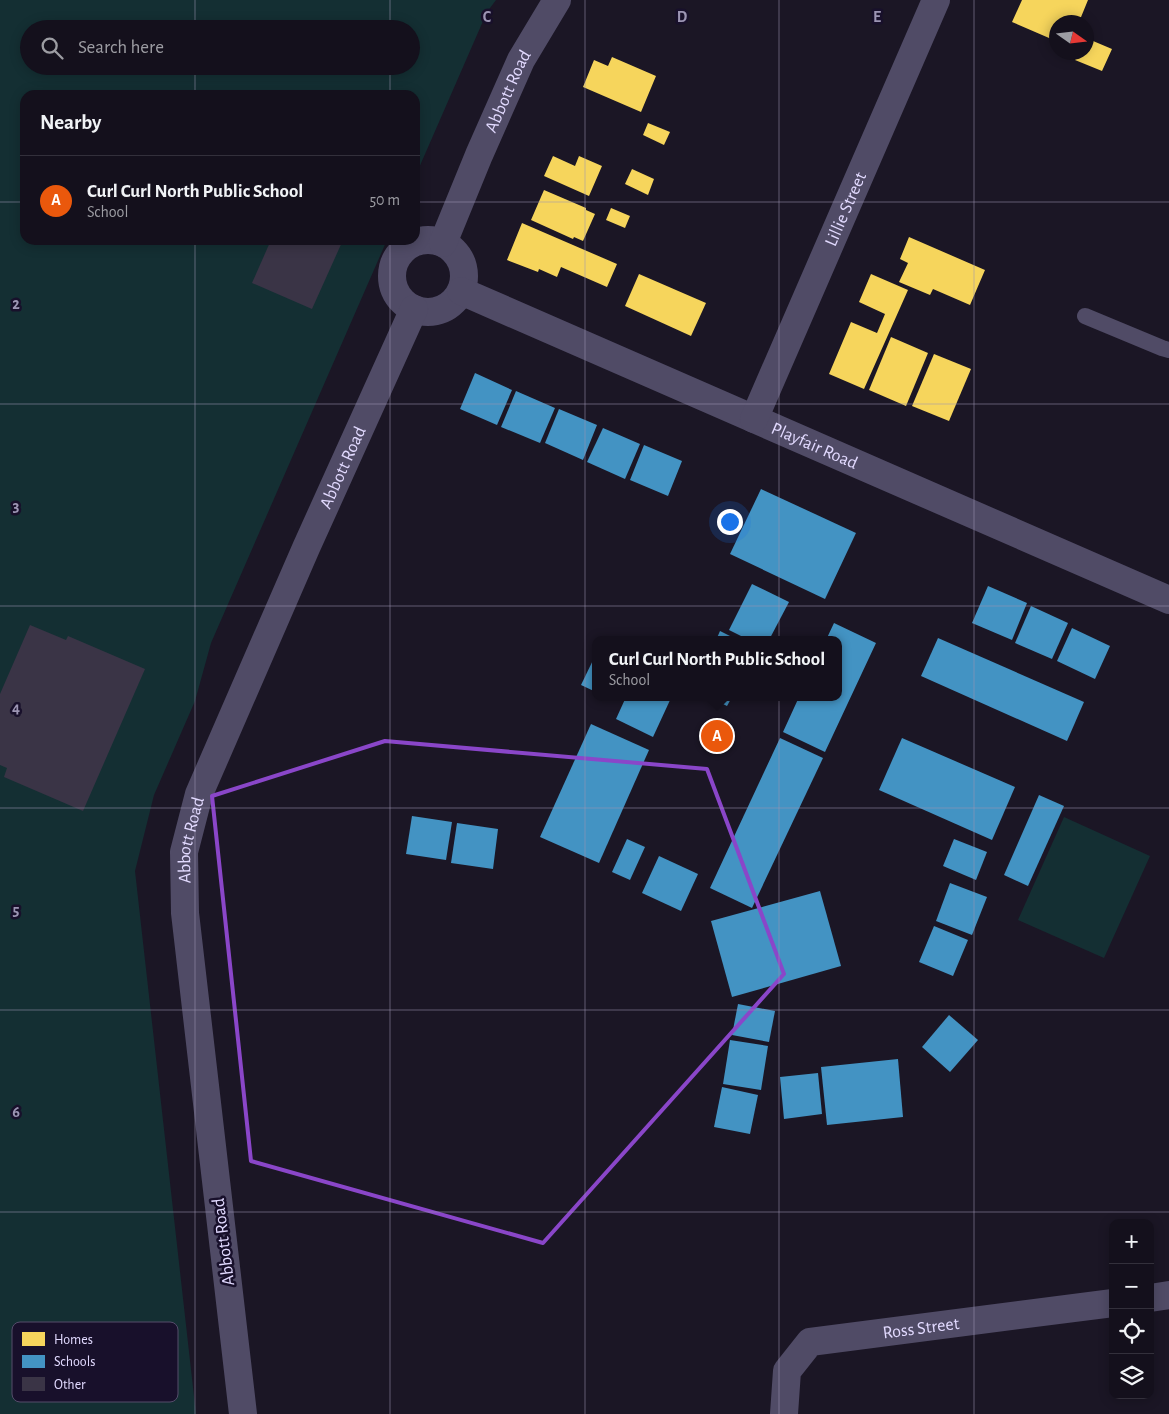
<!DOCTYPE html>
<html lang="en">
<head>
<meta charset="utf-8">
<style>
	:root { --surface:#14101c; --page:#1d1925; --text:#f1f3f6; --muted:#9d9da3; --line:#33303b; --accent:#ea580c }
	body { margin:0; font-family:"Alegreya Sans",sans-serif; background:var(--page); color:var(--text) }
	.controls { position:absolute; right:15px; bottom:15px; display:grid; overflow:hidden; border-radius:10px; box-shadow:0 2px 12px #0003 }
	.controls button { width:45px; height:45px; display:grid; place-items:center; padding:0; border:0; border-bottom:1px solid var(--line); background:var(--surface); color:var(--text); font:25px sans-serif }
	.compass { position:absolute; left:1049px; top:15px; width:45px; height:45px; border-radius:50%; background:var(--surface); box-shadow:0 2px 12px #0003; rotate:104deg }
	.you { position:absolute; left:729px; top:521px; width:18px; height:18px; margin:-12px; border:4px solid #fff; border-radius:50%; background:#1a73e8; box-shadow:0 0 0 8px #1a73e833 }
	.badge { display:grid; place-items:center; width:32px; height:32px; border-radius:50%; background:var(--accent); color:#fff; font-size:16px; font-weight:700 }
	.pin { position:absolute; translate:-50% -50%; border:2px solid #fff; box-shadow:0 1px 5px #0006 }
	.popup { position:absolute; left:592px; top:636px; width:250px; height:65px; box-sizing:border-box; display:grid; place-content:center; border-radius:10px; background:var(--surface); filter:drop-shadow(0 1px 4px #0005); font-size:16px; white-space:nowrap; color:var(--muted) }
	.popup b { font-size:19px; color:var(--text) }
	.popup::after { content:''; position:absolute; left:50%; top:100%; margin-left:-10px; border:10px solid transparent; border-top-color:var(--surface) }
	.list { margin:0; padding:0; list-style:none }
	h2 { display:flex; justify-content:space-between; align-items:center; height:65px; margin:0; padding:0 20px; font-size:21px }
	h2 small { font-size:16px; font-weight:400; color:var(--muted) }
	.list li { display:grid; grid-template-columns:32px 1fr auto; gap:15px; align-items:center; box-sizing:border-box; height:90px; padding:0 20px; border-top:1px solid var(--line) }
	.list b { display:block; font-size:19px; white-space:nowrap }
	.list p { margin:0; font-size:16px; white-space:nowrap; color:var(--muted) }
	.list em { font-size:16px; font-style:normal; color:var(--muted) }
	.icon { flex:none; width:28px; height:28px; fill:none; stroke:currentColor; stroke-width:2; stroke-linecap:round; stroke-linejoin:round }
	.map { position:relative; flex:none; width:1169px; height:1414px; overflow:hidden }
	.search { position:absolute; background:var(--surface); box-shadow:0 2px 12px #0003; left:20px; top:20px; width:400px; height:55px; display:flex; align-items:center; gap:12px; box-sizing:border-box; padding:0 18px; border-radius:28px; color:var(--muted); font-size:19px }
	.panel { position:absolute; background:var(--surface); box-shadow:0 2px 12px #0003; left:20px; top:90px; width:400px; height:155px; border-radius:15px }
	.map>svg:first-child { display:block }
</style>
</head>
<body>
<div class="map">
<svg width="1169" height="1414" viewBox="0 0 1169 1414">
	<rect width="100%" height="100%" fill="#1b1625"/>
	<g fill="#142f33" fill-rule="evenodd">
		<path d="M0 0H496L487 12 415 177V95H25V240H387L211 643 195 701 154 795 135 871 196 1414H0ZM29 29H411V66H29Z"/>
		<polygon points="1064,817 1150,856 1104,958 1018,920"/>
	</g>
	<g fill="#f6d55c">
		<polygon points="1022,0 1088,0 1079,22 1056,22 1056,41 1012,22"/>
		<polygon points="1086,38 1112,49 1102,71 1075,60 1079,52 1086,52"/>
		<polygon points="612,57 656,76 641,112 583,87 594,60 608,66"/>
		<polygon points="648,123 670,132 664,145 643,135"/>
		<polygon points="553,156 575,166 579,156 602,166 589,196 544,176"/>
		<polygon points="632,169 654,179 648,195 625,184"/>
		<polygon points="544,190 586,208 586,210 595,214 583,241 574,237 573,239 531,220"/>
		<polygon points="611,208 630,216 625,228 606,220"/>
		<polygon points="522,223 617,264 607,287 561,267 557,277 539,269 538,272 507,260"/>
		<polygon points="909,237 985,270 970,305 933,289 930,295 899,282 908,263 900,259"/>
		<polygon points="639,274 706,303 691,336 625,306"/>
		<polygon points="871,274 908,290 864,389 829,374 851,322 877,333 885,314 859,302"/>
		<polygon points="891,337 928,353 906,406 869,390"/>
		<polygon points="934,354 971,369 949,421 912,406"/>
	</g>
	<g fill="#4393c3">
		<polygon points="475,373 512,390 497,425 460,409"/>
		<polygon points="516,391 555,408 540,443 501,427"/>
		<polygon points="559,409 597,425 583,460 545,443"/>
		<polygon points="603,428 640,444 625,479 587,462"/>
		<polygon points="644,445 682,461 668,496 630,480"/>
		<polygon points="761,489 856,533 825,599 730,554"/>
		<polygon points="752,584 789,602 769,640 749,640 729,630"/>
		<polygon points="988,586 1027,603 1012,640 972,623"/>
		<polygon points="1031,606 1068,623 1052,659 1015,643"/>
		<polygon points="834,623 876,643 825,752 783,732 799,697 838,697 838,640 826,640"/>
		<polygon points="1072,628 1110,646 1095,679 1057,661"/>
		<polygon points="720,631 738,640 716,640"/>
		<polygon points="938,638 1084,702 1067,741 921,676"/>
		<polygon points="596,654 596,692 581,685"/>
		<polygon points="626,697 671,698 653,737 616,719"/>
		<polygon points="709,697 732,697 727,706"/>
		<polygon points="591,724 649,750 599,863 540,837"/>
		<polygon points="780,738 823,758 752,908 710,888"/>
		<polygon points="902,738 1015,787 992,840 879,790"/>
		<polygon points="1039,795 1064,806 1028,886 1004,875"/>
		<polygon points="412,816 452,822 446,860 406,854"/>
		<polygon points="457,823 498,829 493,869 451,863"/>
		<polygon points="627,839 645,847 630,880 612,872"/>
		<polygon points="954,839 987,852 976,880 943,866"/>
		<polygon points="659,856 698,874 681,911 642,893"/>
		<polygon points="950,883 987,897 972,935 936,921"/>
		<polygon points="820,891 841,966 732,997 711,921"/>
		<polygon points="934,926 968,940 953,976 919,962"/>
		<polygon points="738,1004 775,1011 769,1042 732,1035"/>
		<polygon points="949,1015 978,1040 950,1072 922,1047"/>
		<polygon points="730,1040 768,1046 761,1090 723,1084"/>
		<polygon points="898,1059 903,1117 827,1125 821,1067"/>
		<polygon points="818,1073 822,1114 784,1119 780,1077"/>
		<polygon points="722,1087 758,1095 750,1134 714,1127"/>
	</g>
	<g fill="#3a3446">
		<polygon points="271,240 343,240 312,309 252,283"/>
		<polygon points="30,625 66,640 68,636 145,669 83,811 4,777 7,768 0,765 0,694"/>
	</g>
	<g fill="none" stroke-linecap="round" stroke-linejoin="round">
		<polyline stroke="#504b66" stroke-width="16" points="1085,316 1162,348 1169,350"/>
		<g stroke="#504b66" stroke-width="28">
			<circle cx="428" cy="276" r="36"/>
			<path id="s1" d="M443 243 479 155 521 60 557 0"/>
			<path id="s2" d="M461 291 1169 600"/>
			<path id="s3" d="M754 419 936 0"/>
			<polyline points="1150,1298 1169,1295"/>
			<path id="s4" d="M243 1414 185 913 184 852 199 794 306 548 414 309"/>
			<path id="s5" d="M784 1414 787 1371 810 1342 1113 1303"/>
		</g>
	</g>
	<path fill="none" stroke="#8a46c9" stroke-width="4" stroke-linejoin="round" d="M385 741 707 769 784 974 543 1243 251 1161 212 796Z"/>
	<path fill="none" stroke="#9c95b3" stroke-width="1" stroke-opacity="0.55" d="M195 0V29M390 0V29M585 0V1414M779 0V1414M974 0V1414M195 66V95M390 66V95M0 202H25M415 202H1169M195 240V1414M390 240V1414M0 404H1169M0 606H1169M0 808H1169M0 1010H1169M0 1212H1169"/>
	<g text-anchor="middle" stroke-width="5" stroke-linejoin="round" paint-order="stroke">
		<g font-size="18" fill="#e2daff" stroke="#18102b">
			<text dy="6" stroke="none"><textPath href="#s1" startOffset="165">Abbott Road</textPath></text>
			<text dy="6" stroke="none"><textPath href="#s3" startOffset="229">Lillie Street</textPath></text>
			<text dy="6" stroke="none"><textPath href="#s2" startOffset="386">Playfair Road</textPath></text>
			<text dy="6" stroke="none"><textPath href="#s4" startOffset="982">Abbott Road</textPath></text>
			<text dy="6" stroke="none"><textPath href="#s4" startOffset="578">Abbott Road</textPath></text>
			<text transform="translate(223 1242) rotate(-97)" y="6">Abbott Road</text>
			<text dy="6" stroke="none"><textPath href="#s5" startOffset="192">Ross Street</textPath></text>
		</g>
	</g>
	<rect x="12" y="1322" width="166" height="80" rx="8" fill="#18102b" stroke="#554d6b" stroke-width="1"/>
	<rect x="22" y="1332" width="23" height="14" fill="#f6d55c"/>
	<rect x="22" y="1355" width="23" height="13" fill="#4393c3"/>
	<rect x="22" y="1377" width="23" height="14" fill="#3a3446"/>
	<g font-size="14" fill="#e2daff">
		<text x="54" y="1344">Homes</text>
		<text x="54" y="1366">Schools</text>
		<text x="54" y="1389">Other</text>
	</g>
	<g font-size="16" text-anchor="middle" font-weight="bold" fill="#9c95b3" stroke="#18102b" stroke-width="5" stroke-linejoin="round" paint-order="stroke">
		<text x="487" y="22">C</text>
		<text x="682" y="22">D</text>
		<text x="877" y="22">E</text>
		<text x="16" y="309">2</text>
		<text x="16" y="511">3</text>
		<text x="16" y="713">4</text>
		<text x="16" y="915">5</text>
		<text x="16" y="1117">6</text>
	</g>
</svg>
<div class="controls">
<button>+</button>
<button>−</button>
<button><svg class="icon" aria-label="locate" viewBox="0 0 24 24"><circle cx="12" cy="12" r="6"/><path d="M12 2v4M12 18v4M2 12h4M18 12h4"/></svg></button>
<button><svg class="icon" aria-label="layers" viewBox="0 0 24 24"><path d="M12 4l9 5-9 5-9-5zM3 14l9 5 9-5"/></svg></button>
</div>
<svg class="compass" viewBox="-18 -18 36 36"><path d="M0-13l5 13h-10z" fill="#e53935"/><path d="M0 13l5-13h-10z" fill="#9d9da3"/></svg>
<div class="you"></div>
<div class="pin badge" style="left:717px;top:736px">A</div>
<div class="popup"><b>Curl Curl North Public School</b>School</div>
<div class="search"><svg class="icon" aria-label="search" viewBox="0 0 24 24"><circle cx="10" cy="10" r="6"/><path d="M15 15l6 6"/></svg>Search here</div>
<section class="panel">
<h2>Nearby<small></small></h2>
<ul class="list">
<li><span class="badge">A</span><div><b>Curl Curl North Public School</b><p>School</p></div><em>50 m</em></li>
</ul>
</section>
</div>
</body>
</html>
